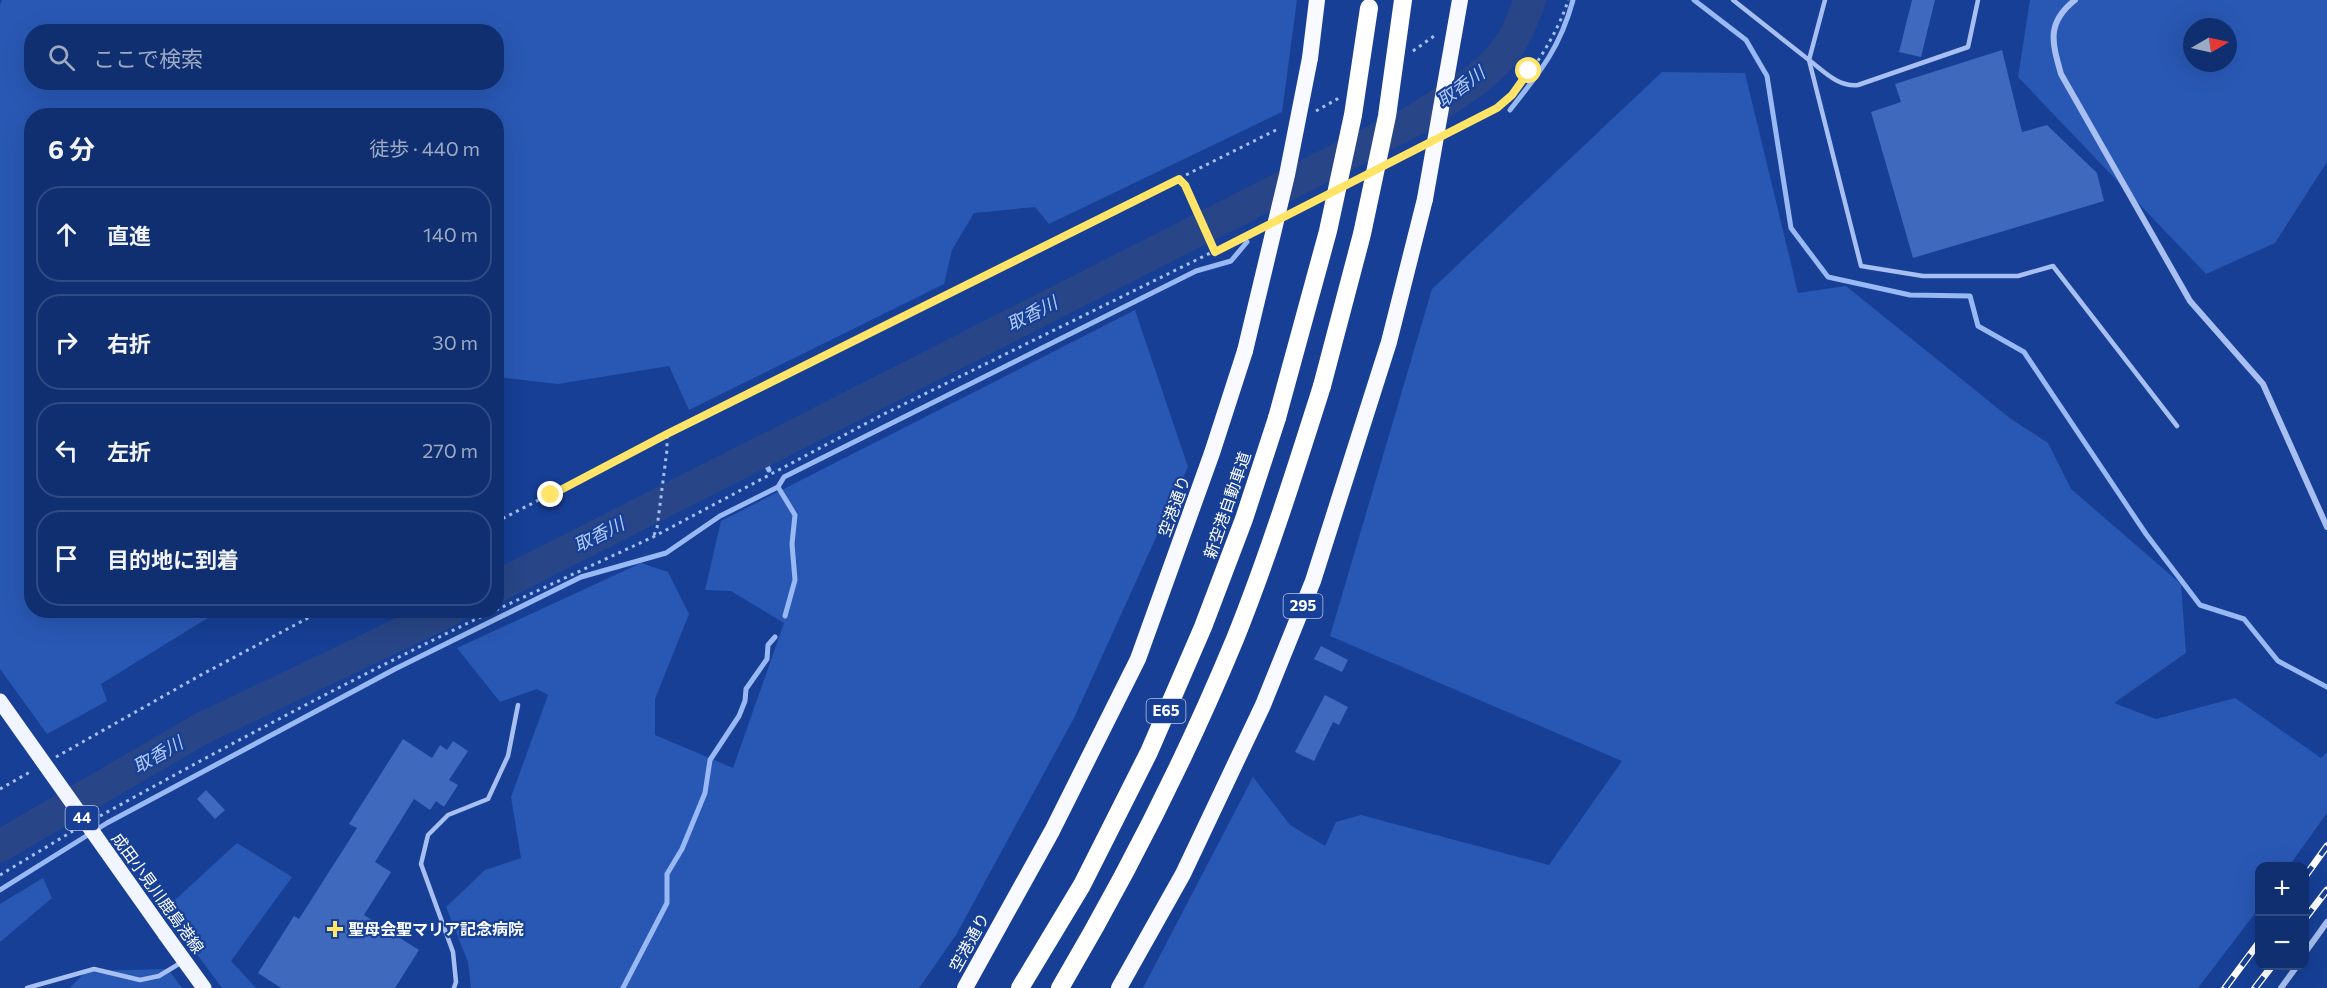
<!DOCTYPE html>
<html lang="ja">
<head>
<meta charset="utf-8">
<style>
	:root { --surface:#102f70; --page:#1e3b78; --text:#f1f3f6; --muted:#9ca9c3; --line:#304a83 }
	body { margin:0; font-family:Commissioner,"Noto Sans JP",sans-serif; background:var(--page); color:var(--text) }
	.controls { position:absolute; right:18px; bottom:18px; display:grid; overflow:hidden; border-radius:12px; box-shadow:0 6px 24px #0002 }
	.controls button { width:54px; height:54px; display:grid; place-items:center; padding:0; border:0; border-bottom:2px solid var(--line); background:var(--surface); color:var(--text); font:30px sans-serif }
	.compass { position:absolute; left:2183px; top:18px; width:54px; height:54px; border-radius:50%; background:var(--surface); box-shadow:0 6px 24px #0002; rotate:81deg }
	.stop { position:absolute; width:18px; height:18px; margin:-14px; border:4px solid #ffe467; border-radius:50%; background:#fff }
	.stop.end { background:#ffe467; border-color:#fff; box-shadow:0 2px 6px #0008 }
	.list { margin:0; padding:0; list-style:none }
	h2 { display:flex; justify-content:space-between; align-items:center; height:78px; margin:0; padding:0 24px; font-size:26px }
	h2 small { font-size:20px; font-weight:400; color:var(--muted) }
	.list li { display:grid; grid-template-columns:39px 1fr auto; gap:18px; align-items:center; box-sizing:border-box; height:96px; margin:0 12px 12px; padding:0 12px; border:2px solid var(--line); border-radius:24px }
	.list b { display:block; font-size:22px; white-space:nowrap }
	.list em { font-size:20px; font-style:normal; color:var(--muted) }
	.icon { flex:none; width:33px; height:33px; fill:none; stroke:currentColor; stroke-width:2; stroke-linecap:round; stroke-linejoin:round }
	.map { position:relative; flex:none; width:2327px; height:988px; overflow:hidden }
	.search { position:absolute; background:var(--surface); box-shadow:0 6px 24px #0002; left:24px; top:24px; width:480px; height:66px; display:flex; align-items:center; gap:15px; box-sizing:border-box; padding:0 21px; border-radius:24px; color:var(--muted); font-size:22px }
	.panel { position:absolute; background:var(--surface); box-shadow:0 6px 24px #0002; left:24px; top:108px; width:480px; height:510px; border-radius:24px }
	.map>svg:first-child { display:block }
</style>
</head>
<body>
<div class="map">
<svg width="2327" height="988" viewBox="0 0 2327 988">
	<rect width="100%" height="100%" fill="#163f95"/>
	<g fill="#2958b4" fill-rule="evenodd">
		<path d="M2 0H1297L1282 112 1049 224 1035 207 974 213 952 250 944 284 689 410 669 366 558 384 497 377 496 116H32V610L219 611 101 684 107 701 47 734 0 669V5ZM32 32H496V82H32Z"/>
		<path d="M2030 0H2327V162L2275 243 2206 274 2018 77ZM2192 27H2228V63H2192Z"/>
		<polygon points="1662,72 1745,73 1798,293 1846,286 2011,419 2048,443 2071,489 2181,584 2186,653 2114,703 2156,719 2235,698 2321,758 2327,752 2327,813 2289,866 2260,866 2259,908 2198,988 1143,988 1253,777 1290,825 1325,846 1336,822 1361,815 1549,865 1622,761 1330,636 1432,289"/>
		<polygon points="1135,310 1188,467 1074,718 956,935 919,988 471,988 468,962 446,907 485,870 521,858 511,797 548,695 537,689 500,702 457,648 641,563 668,572 689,614 655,699 655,735 733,768 784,623 731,591 705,590 721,521"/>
		<polygon points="237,843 292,877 231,961 256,988 222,988 164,910"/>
		<polygon points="43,878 52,898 0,942 0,904"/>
		<polygon points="168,969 182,988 70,988 86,971"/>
	</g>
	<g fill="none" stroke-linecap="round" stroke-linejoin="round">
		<g stroke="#99b9f4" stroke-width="5">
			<polyline points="1694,0 1746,40 1767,76 1791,228 1828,277 1910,295 1970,296 1978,326 2024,352 2146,534 2200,605 2244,619 2278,661 2327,687"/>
			<path d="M1510 110C1540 72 1560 48 1573 0"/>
			<polyline points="760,453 769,470"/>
			<polyline points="778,487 795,515 792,544 795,580 785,616"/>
			<polyline points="0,890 107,823 395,669 581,577 666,553 720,516 778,487 784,477 1196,271 1231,261 1247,242"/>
			<polyline points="623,988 667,903 667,874 682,849 705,793 710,760 739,716 745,701 746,689 767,659 768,645 775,637"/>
		</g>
		<g stroke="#284687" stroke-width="32">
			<path d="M496 587 1417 119C1451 96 1492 76 1513 39 1520 27 1525 13 1530 0"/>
			<polyline points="0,846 201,729 450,610"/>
		</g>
	</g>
	<g fill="#3e69bd">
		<polygon points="1912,0 1935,0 1921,57 1899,52"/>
		<polygon points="2002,50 2022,132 2047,125 2097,173 2104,201 1913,258 1871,112 1901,102 1895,84"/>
		<polygon points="1321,646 1348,660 1342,672 1314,659"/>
		<polygon points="1325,695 1348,707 1339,725 1333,722 1314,761 1295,752"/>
		<polygon points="403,739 432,758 440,745 447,750 453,741 468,751 449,780 458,785 444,807 436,801 430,810 414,799 375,862 391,872 364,915 419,950 395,988 281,988 258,973 294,916 299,919 357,828 349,824"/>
		<polygon points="206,790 225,810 215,819 197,799"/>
	</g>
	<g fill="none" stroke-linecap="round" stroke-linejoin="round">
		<g stroke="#a7c0f1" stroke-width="3" stroke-dasharray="3 4.5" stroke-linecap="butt">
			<polyline points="1413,51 1437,34"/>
			<polyline points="1316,111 1339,98"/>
			<path d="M1453 131C1467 124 1486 116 1498 107 1524 89 1560 30 1568 0"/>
			<polyline points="1394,161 1418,149"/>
			<polyline points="1179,179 1185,185 1215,252"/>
			<polyline points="1295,211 1316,201"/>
			<polyline points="496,522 667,434 1280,128"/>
			<polyline points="654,535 657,528 667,450 667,434"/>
			<polyline points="496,610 653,537 880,416 1257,230"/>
			<polyline points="56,757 199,676 323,610"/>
			<polyline points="0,789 30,772"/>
			<path d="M100 816C230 744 361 674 495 610"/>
			<polyline points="0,875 73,831"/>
		</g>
		<g stroke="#a7c0f1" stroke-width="4.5">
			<polyline points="1733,0 1809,60 1825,0"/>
			<polyline points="1809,60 1861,266 1923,276 2018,276 2053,266 2177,426"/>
			<path d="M1809 60C1825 72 1838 87 1858 85L1968 47 1978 0"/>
			<polyline points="27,988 94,969 140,980 159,976 182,962"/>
			<polyline points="454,988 456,982 453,952 421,864 428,835 448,815 488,799 508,756 518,705"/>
		</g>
		<g stroke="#a7c0f1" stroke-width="6">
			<path d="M2075 0C2046 23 2052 42 2061 74L2190 301 2263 384 2327 527"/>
			<polyline points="2304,954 2327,922"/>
			<polyline points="2281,988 2297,966"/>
		</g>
		<polyline stroke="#f1f5ff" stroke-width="15" points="165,934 204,988"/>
		<g stroke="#f8faff" stroke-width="16">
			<polyline points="1310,58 1317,0"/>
			<polyline points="965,988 1052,831 1138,659 1212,453 1245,351"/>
			<polyline points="1119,988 1183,874 1263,705 1313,581 1389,342 1425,199"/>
		</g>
		<g stroke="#fff" stroke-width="18">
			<polyline points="1020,988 1082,885 1149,752 1203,627 1244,519 1277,418"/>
			<path d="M1060 988C1126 876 1185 760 1235 639 1268 557 1295 471 1322 386"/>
		</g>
		<g stroke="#fff" stroke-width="7">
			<g id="rail">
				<polyline points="2304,878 2327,846"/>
				<polyline points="2304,920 2327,890"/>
				<polyline points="2225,988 2260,941"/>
				<polyline points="2255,988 2272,966"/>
			</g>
		</g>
		<use href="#rail" stroke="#163f95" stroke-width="4.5" stroke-dasharray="14" stroke-linecap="butt"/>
		<polyline stroke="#f1f5ff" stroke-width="15" points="0,701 165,934"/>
		<g stroke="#f8faff" stroke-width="16">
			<polyline points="1425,199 1460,0"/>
			<polyline points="1245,351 1287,175 1310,58"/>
		</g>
		<g stroke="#fff" stroke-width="18">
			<polyline points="1322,386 1362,234 1387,116 1403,0"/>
			<polyline points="1277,418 1328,231 1353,115 1369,8"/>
		</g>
	</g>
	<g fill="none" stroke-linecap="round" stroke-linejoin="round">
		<polyline stroke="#ffe467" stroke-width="8" points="551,495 667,434 1179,179 1185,185 1215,252 1497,108 1512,95 1529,71"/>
	</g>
	<path fill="#ffe467" stroke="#163f95" stroke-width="2" d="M332 920h6v6h6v6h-6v6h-6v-6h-6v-6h6z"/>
	<g text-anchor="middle" stroke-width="4.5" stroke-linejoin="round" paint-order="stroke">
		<g fill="#163f95" stroke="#b9c5df" stroke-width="1.5">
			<rect x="1283.5" y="594" width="39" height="24" rx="4.5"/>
			<rect x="1146.5" y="699" width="39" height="24" rx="4.5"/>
			<rect x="65.5" y="806" width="33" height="24" rx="4.5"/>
		</g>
		<g font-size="15" font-weight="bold" fill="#fff">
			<text x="1303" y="611">295</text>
			<text x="1166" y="716">E65</text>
			<text x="82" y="823">44</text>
		</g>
		<g font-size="16" fill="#fff" stroke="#163f95">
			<text transform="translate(1227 505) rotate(-71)" y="6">新空港自動車道</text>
			<text transform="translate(1174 506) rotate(-70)" y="6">空港通り</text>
			<text transform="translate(158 893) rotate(54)" y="6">成田小見川鹿島港線</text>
			<text transform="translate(969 942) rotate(-61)" y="6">空港通り</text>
		</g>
		<g font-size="16" font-weight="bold" fill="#fff" stroke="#163f95" text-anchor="start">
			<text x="348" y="935">聖母会聖マリア記念病院</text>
		</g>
		<g font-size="18" font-style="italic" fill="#b3cbf8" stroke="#163f95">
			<text transform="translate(1461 87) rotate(-36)" y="6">取香川</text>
			<text transform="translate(1032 314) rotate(-27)" y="6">取香川</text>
			<text transform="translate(599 535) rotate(-27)" y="6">取香川</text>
			<text transform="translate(158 755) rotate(-30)" y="6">取香川</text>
		</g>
	</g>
</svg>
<div class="controls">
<button>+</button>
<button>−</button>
</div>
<svg class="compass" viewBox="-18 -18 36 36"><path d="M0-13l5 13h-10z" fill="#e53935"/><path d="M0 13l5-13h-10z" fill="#9ca9c3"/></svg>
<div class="stop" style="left:1529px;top:71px"></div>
<div class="stop end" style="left:551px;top:495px"></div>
<div class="search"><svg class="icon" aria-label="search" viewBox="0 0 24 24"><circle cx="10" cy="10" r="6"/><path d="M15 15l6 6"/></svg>ここで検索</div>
<section class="panel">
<h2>6 分<small>徒歩 · 440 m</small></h2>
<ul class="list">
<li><svg class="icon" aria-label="ahead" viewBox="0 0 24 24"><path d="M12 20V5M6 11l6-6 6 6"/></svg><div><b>直進</b></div><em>140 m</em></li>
<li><svg class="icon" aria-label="right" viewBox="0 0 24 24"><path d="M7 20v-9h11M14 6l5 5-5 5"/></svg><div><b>右折</b></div><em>30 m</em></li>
<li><svg class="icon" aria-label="left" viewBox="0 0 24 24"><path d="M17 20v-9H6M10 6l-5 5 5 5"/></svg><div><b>左折</b></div><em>270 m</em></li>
<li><svg class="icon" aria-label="arrive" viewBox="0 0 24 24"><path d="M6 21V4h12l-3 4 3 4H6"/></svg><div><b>目的地に到着</b></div></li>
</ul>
</section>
</div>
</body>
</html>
